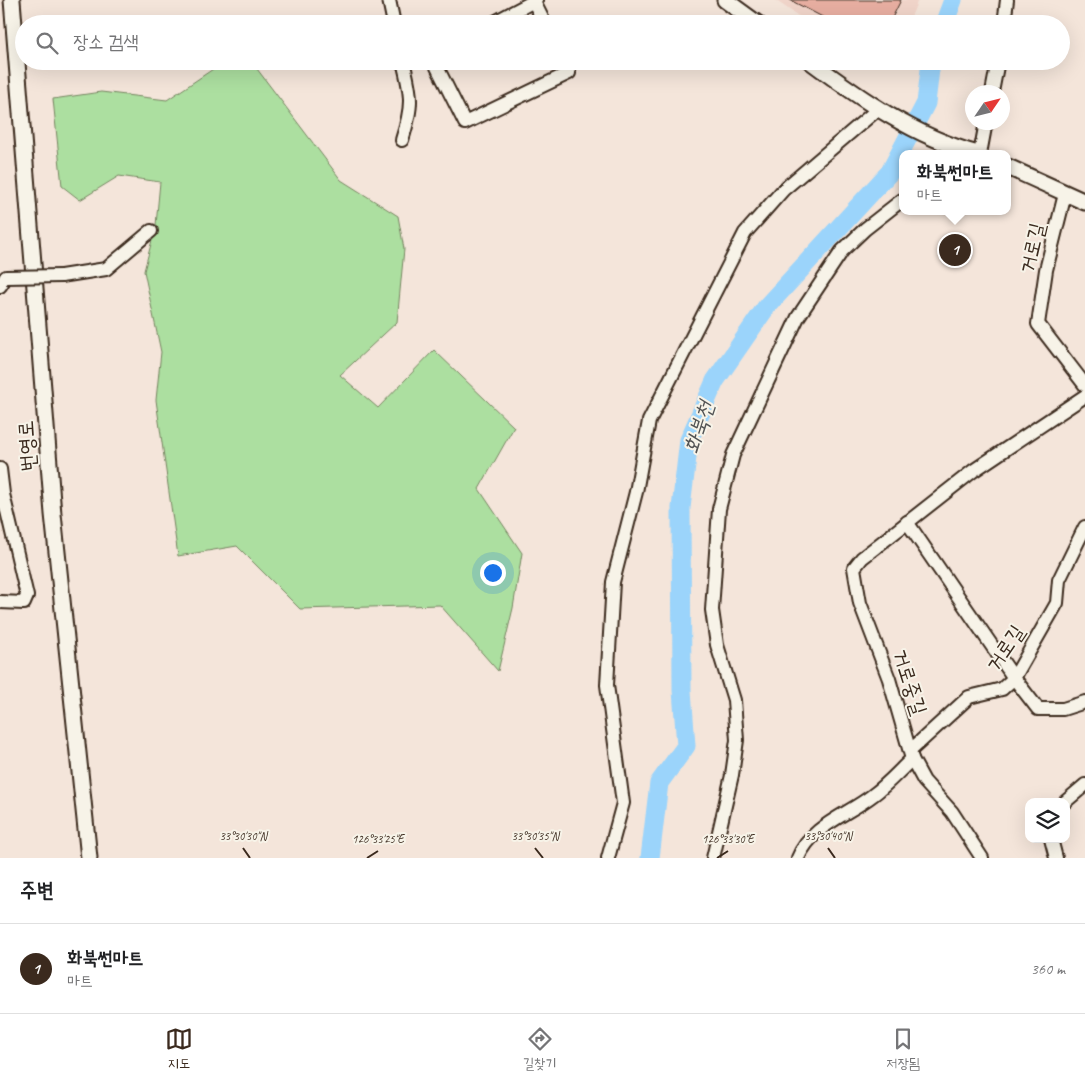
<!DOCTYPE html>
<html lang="ko">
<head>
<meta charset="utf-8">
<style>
	:root { --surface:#fff; --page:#f2f2f2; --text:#202124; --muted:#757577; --line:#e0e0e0; --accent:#3b2a1e }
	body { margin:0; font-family:Caveat,"Poor Story",sans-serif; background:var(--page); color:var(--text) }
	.controls { position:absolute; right:15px; bottom:15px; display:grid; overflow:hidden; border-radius:10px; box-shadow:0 5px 20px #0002 }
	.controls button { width:45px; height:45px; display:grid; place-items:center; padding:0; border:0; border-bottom:1px solid var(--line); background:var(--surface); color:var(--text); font:25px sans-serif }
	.compass { position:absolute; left:965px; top:85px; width:45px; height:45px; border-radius:50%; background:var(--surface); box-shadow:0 5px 20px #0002; rotate:55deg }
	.you { position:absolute; left:492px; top:572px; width:18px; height:18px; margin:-12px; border:4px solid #fff; border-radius:50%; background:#1a73e8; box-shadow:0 0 0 8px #1a73e833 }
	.badge { display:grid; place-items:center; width:32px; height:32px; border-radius:50%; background:var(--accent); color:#fff; font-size:16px; font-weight:700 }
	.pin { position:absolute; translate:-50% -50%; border:2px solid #fff; box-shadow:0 1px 5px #0006 }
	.popup { position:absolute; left:899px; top:150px; width:112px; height:65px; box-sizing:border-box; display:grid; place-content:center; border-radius:10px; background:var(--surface); filter:drop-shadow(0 1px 4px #0005); font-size:16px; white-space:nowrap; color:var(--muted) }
	.popup b { font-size:19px; color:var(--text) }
	.popup::after { content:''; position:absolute; left:50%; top:100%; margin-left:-10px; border:10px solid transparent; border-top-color:var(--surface) }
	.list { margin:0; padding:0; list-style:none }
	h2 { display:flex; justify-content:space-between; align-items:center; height:65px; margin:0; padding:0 20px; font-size:21px }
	h2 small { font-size:16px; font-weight:400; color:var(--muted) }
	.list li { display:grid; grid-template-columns:32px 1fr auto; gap:15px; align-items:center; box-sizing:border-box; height:90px; padding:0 20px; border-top:1px solid var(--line) }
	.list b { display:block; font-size:19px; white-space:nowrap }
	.list p { margin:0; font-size:16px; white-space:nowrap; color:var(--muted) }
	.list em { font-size:16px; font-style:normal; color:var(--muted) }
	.icon { flex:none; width:28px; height:28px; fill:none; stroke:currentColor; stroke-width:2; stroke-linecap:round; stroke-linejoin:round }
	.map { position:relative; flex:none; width:1085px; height:858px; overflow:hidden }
	.search { position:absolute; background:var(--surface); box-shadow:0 5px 20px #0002; left:15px; right:15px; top:15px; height:55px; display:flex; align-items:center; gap:12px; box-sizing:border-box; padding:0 18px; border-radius:28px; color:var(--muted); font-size:19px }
	.sheet { height:155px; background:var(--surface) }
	nav { display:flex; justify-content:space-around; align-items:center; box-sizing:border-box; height:70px; border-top:1px solid var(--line); background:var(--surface); font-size:14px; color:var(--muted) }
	nav a { display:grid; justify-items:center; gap:2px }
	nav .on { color:var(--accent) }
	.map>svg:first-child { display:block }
</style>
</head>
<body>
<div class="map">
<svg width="1085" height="858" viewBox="0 0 1085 858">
	<rect width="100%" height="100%" fill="#f4e5da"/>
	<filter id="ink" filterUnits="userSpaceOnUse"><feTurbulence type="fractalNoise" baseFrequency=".02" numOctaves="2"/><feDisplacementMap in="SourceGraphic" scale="10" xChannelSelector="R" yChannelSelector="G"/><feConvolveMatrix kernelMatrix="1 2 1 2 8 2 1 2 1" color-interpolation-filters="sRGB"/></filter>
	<g filter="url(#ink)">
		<polygon fill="#f0d4c9" points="775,0 918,0 908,24 810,24"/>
		<polygon fill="#acdfa0" stroke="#74845f" points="225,61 251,61 341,180 398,216 404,249 397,322 340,375 378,408 434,350 514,427 479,489 522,553 513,608 498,671 440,605 300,609 237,546 178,556 156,400 161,352 144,271 156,225 160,182 119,176 80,200 62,186 53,99 101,92 167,100"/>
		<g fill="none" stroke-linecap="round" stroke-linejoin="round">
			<g stroke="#9bd4fb" stroke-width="19">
				<polyline points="944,24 953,0"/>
				<polyline points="650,858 659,783 686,746 682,690 681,508 689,440 715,381 767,306 890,172 926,103 931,61"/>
			</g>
		</g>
		<polygon fill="#e7aea1" stroke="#3b2a1e" points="790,0 901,0 889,24 836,24"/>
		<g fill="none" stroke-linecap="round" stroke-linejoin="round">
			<g stroke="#3b2a1e" stroke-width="16">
				<g id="minor">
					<polyline points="389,0 394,24"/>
					<polyline points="534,2 545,24"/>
					<polyline points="491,24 536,0"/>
					<polyline points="1004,24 1007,0"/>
					<polyline points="434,61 465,123 569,73 563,61"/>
					<polyline points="992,92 998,61"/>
					<path d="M402 140C413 105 412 97 403 61"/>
					<polyline points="980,154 986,122"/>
					<polyline points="1065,194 1046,270 1038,324 1085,385"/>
					<polyline points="61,276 106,269 151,231"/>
					<polyline points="0,286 6,277"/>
					<polyline points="0,469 3,494 27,596 24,603 0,602"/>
					<polyline points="907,522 1014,678 1038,709 1063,709 1085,702"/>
					<polyline points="911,750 969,697 1002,689 1014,678 1057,603 1059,580 1085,527"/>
					<polyline points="1065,802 1085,785"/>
					<polyline points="1051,839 1056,858"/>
					<polyline points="608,858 623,803 607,685 613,582 636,492 649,421 745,233 783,190 878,109"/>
					<polyline points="713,858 732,775 737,740 734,700 717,645 712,610 719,509 733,455 798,317 842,251 865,229 902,200"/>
					<path d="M798 858C812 825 846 816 873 795 887 785 899 771 912 759"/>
					<polyline points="982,858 952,812 924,781 912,759 889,679 860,603 854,568 862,558 973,471 1085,396"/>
				</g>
			</g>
			<g stroke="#3b2a1e" stroke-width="19">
				<g id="major">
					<polyline points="12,0 53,514 89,858"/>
					<polyline points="725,0 758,24"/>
					<path d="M810 61C861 99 915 137 978 154"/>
					<polyline points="1008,167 1085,202"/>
				</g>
			</g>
			<use href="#minor" stroke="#f7f3e8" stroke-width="12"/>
			<use href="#major" stroke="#f7f3e8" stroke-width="15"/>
			<g stroke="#3b2a1e" stroke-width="16" stroke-linecap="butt">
				<polyline id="minor-bridge" points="6,277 61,276"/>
			</g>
			<use href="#minor-bridge" stroke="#f7f3e8" stroke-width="12"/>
		</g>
	</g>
	<path fill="none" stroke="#3b2a1e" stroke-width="2" d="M243 848 250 858M535 848 543 858M828 848 835 858M367 858 378 851M717 858 728 851"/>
	<g text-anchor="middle" stroke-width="4" stroke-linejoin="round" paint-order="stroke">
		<g font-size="21" fill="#3b2a1e" stroke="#f7f3e8">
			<text transform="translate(1032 248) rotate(-77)" y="7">거로길</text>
			<text transform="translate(27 446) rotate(-94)" y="7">번영로</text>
			<text transform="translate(1005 648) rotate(-56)" y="7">거로길</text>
			<text transform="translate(910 682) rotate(72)" y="7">거로중길</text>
		</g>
		<g font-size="22" font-style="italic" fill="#535455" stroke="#f7f3e8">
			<text transform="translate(698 427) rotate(-72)" y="8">화북천</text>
		</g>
	</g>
	<g font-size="12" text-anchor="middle" fill="#3b2a1e" stroke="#f7f3e8" stroke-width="4" stroke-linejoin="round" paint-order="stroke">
		<text x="243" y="840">33°30'30"N</text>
		<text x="535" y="840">33°30'35"N</text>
		<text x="828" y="840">33°30'40"N</text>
		<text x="378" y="843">126°33'25"E</text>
		<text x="728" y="843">126°33'30"E</text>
	</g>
</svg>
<div class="controls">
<button><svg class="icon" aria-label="layers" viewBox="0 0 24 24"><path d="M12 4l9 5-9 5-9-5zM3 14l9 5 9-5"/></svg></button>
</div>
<svg class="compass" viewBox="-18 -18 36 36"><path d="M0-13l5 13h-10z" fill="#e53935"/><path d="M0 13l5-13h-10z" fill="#757577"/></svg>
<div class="you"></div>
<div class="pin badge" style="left:955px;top:250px">1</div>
<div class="popup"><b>화북썬마트</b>마트</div>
<div class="search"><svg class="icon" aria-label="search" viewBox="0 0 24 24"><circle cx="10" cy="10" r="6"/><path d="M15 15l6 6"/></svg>장소 검색</div>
</div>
<section class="sheet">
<h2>주변<small></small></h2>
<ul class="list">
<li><span class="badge">1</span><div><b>화북썬마트</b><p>마트</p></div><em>360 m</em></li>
</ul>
</section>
<nav>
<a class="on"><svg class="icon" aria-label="map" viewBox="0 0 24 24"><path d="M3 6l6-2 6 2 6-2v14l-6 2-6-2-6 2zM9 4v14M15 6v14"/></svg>지도</a>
<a><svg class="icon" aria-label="directions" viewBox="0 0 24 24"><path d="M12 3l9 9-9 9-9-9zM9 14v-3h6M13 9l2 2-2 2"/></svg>길찾기</a>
<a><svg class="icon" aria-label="saved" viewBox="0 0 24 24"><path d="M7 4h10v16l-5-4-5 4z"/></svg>저장됨</a>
</nav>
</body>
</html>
